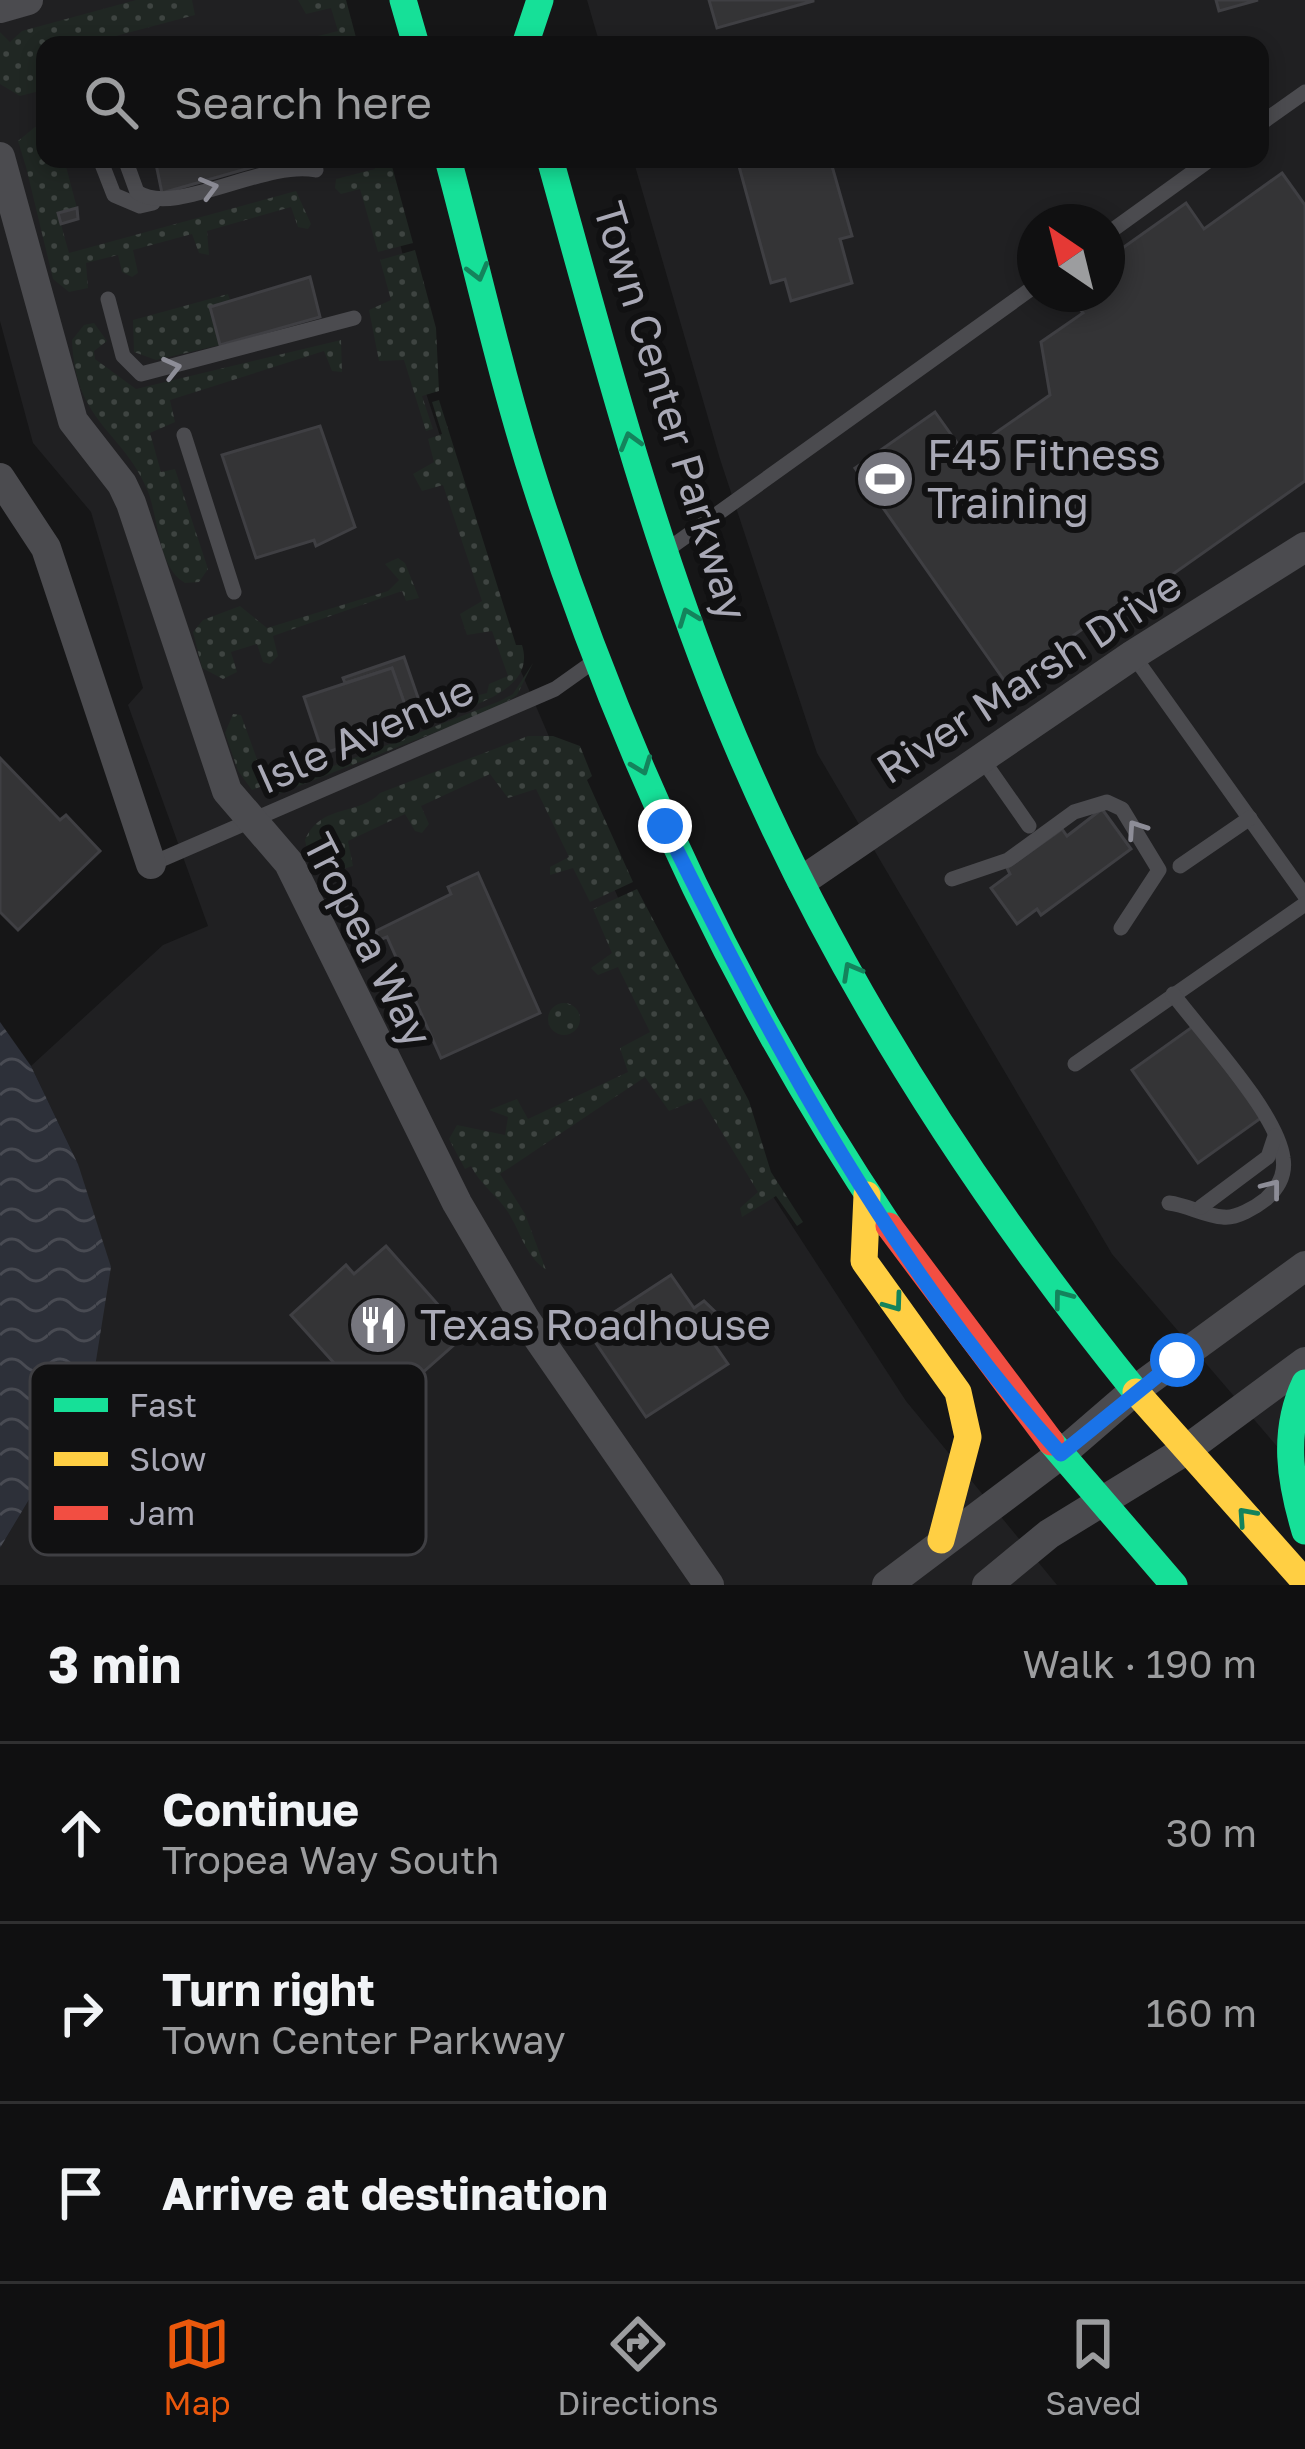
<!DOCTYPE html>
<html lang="en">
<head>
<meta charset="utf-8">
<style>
	:root { --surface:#101011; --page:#1e1e1f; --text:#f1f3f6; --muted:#9c9d9f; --line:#303031; --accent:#ea580c }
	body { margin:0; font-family:"Golos Text",sans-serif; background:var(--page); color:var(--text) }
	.compass { position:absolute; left:1017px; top:204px; width:108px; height:108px; border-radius:50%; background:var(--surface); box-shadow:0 6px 18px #0003; rotate:325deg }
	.stop { position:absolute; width:36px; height:36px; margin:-27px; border:9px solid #1a73e8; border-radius:50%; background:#fff }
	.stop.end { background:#1a73e8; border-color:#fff; box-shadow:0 3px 12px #0008 }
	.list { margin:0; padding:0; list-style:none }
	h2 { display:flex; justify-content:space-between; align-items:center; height:156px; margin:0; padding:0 48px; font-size:51px }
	h2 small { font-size:39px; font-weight:400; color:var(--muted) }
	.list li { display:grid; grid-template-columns:78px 1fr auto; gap:36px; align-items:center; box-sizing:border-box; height:180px; padding:0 48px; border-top:3px solid var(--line) }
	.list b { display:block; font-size:45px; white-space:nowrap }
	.list p { margin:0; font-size:39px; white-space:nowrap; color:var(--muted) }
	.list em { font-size:39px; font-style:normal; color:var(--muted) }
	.icon { flex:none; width:66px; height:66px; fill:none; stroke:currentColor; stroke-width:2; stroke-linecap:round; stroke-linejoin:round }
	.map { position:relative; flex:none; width:1305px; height:1585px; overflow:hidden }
	.search { position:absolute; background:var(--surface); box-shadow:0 6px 18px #0003; left:36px; right:36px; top:36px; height:132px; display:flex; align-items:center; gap:30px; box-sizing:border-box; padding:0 42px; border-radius:24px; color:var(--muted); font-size:45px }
	.sheet { height:696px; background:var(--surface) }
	nav { display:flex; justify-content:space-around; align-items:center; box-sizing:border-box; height:168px; border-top:3px solid var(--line); background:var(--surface); font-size:33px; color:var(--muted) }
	nav a { display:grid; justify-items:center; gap:6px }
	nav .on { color:var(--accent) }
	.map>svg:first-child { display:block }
</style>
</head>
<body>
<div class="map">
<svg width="1305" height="1585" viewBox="0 0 1305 1585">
	<defs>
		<pattern id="green-dots" width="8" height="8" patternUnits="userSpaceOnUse" patternTransform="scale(3)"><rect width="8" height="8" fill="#202723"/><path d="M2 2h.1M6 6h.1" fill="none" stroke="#3e4441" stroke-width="1.8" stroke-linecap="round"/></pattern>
		<pattern id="water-waves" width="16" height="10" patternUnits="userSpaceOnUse" patternTransform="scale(3)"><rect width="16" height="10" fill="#2d3039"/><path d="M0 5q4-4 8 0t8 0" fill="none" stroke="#494b53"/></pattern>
	</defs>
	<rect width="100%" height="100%" fill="#161617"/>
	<g fill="#202022" fill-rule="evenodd">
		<polygon points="0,0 336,0 348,45 45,45 45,159 378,159 423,332 426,393 505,634 653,979 759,1175 906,1401 1057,1585 0,1585 0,1548 90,1398 78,1164 31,1066 163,945 208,926 128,705 143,688 91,512 33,443 0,321"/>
		<path d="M587 0H1305V1479L1112 1254 817 753 720 459 633 159H1260V45H600ZM1035 222H1107V294H1035Z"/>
	</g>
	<g fill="url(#green-dots)">
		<polygon points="136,0 192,0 195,15 82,45 45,45 45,55 39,57 43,90 20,96 0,84 0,32 10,42 22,31"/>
		<polygon points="298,0 346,0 358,45 318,45 318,36 338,31 331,8 306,14"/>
		<polygon points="35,127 45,127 45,159 64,159 77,208 58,214 69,253 296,191 311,224 308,229 298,227 291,207 207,231 209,255 199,253 192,234 133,250 138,273 132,277 122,272 118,255 86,263 88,288 69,292 53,279 26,167 18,141"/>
		<polygon points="373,159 390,159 413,243 378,252 360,189 341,194 335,188 336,179 375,169"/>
		<polygon points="415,250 436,328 439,391 422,396 433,429 426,431 404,360 379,361 369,310 391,300 380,260"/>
		<polygon points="228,294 230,300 210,307 220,345 156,360 134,352 133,320"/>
		<path d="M94 323 107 341 94 351 95 359 136 389 341 340 342 372 332 371 324 351 170 400 175 422 150 433 161 472 175 469 208 569 199 582 185 583C157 567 159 517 147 489 122 430 75 423 72 340L84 325Z"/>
		<path d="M439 400 516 645H522C537 692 466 707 435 720L431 707 487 693 489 684 508 676 492 631 467 635 460 614 482 601 443 485 422 491 413 474 434 462 428 439 442 434 432 402Z"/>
		<polygon points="398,558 405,563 419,598 406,601 402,591 273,636 278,656 270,664 263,662 257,644 231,652 237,672 223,679 202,668 193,632 203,620 240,606 267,628 388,591 399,580 385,564"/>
		<polygon points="533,663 517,695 497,708 281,793 264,793 500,701 513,694"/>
		<polygon points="233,714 241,715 262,773 294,761 307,750 309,755 317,752 322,764 252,790 238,771 225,733"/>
		<polygon points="425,718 427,723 354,751 352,744"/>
		<path d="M528 736H553L580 746 592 776 587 780 633 882 590 902 573 868 550 875V867L569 857 536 789 508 798 490 774 421 806 429 824 422 833 415 831 405 814 348 841 353 866 324 875 310 863 305 840C321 803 359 816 380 793Z"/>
		<path d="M637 889 749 1101 771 1172 803 1222 797 1226 776 1196 742 1217 740 1208 758 1192 701 1098 669 1111 645 1077 500 1174 525 1214 546 1270C525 1255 521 1233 508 1212 497 1195 481 1186 471 1166L465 1169 449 1139 457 1125 505 1135 508 1117 489 1110 517 1099 528 1119 628 1072 620 1048 650 1032 618 967 598 975 591 968 612 953 593 909Z"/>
		<circle cx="564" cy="1019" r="16"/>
	</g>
	<polygon fill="url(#water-waves)" points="0,1022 31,1066 78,1164 111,1267 90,1398 0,1548"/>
	<g fill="#343436" stroke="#3f3f43" stroke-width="3">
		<polygon points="709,0 813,0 813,1 717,28"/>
		<polygon points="1216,0 1258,0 1219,11"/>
		<polygon points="155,159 265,159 267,163 162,193"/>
		<polygon points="737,159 830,159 852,236 840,239 852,283 791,301 785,279 771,283"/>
		<polygon points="1282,173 1305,205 1305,481 1095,629 1091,623 1006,683 855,468 935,412 965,454 1050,395 1041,342 1083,313 1069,294 1107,294 1107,259 1186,203 1204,229"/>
		<polygon points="77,208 78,219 61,224 58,213"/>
		<polygon points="310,277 320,317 220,345 210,307"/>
		<polygon points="320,426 355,527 316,546 314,540 256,558 222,455"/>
		<polygon points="404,657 425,718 411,722 392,668 345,683 343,678"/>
		<polygon points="392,668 411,722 323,754 304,697"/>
		<polygon points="0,758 60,820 66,815 100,851 18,930 0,912"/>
		<polygon points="1102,809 1131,849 1041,915 1037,909 1017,924 991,888 1010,874 1007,868 1062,829 1067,836"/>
		<polygon points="478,873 540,1013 441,1058 387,937 379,940 376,931 451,894 448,887"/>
		<polygon points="1195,1025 1261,1118 1198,1163 1132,1070"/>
		<polygon points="386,1246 465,1335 378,1412 291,1315 346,1265 354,1274"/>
		<polygon points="671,1275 694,1308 704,1301 727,1323 726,1337 710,1338 728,1364 646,1417 587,1330"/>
	</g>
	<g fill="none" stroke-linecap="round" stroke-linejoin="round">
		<g stroke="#4b4b4f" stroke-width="15">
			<polyline points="1260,124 1305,92"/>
			<polyline points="100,159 114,195 140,206 153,203"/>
			<path d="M125 159 137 192C174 218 266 159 316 170"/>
			<polyline points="1107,234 1211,159"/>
			<polyline points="108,299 123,356 141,374 354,318"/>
			<polyline points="184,435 234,592"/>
			<polyline points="667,550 1035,286"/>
			<polyline points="1133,655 1305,896"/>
			<polyline points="980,756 1029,826"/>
			<polyline points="151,864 555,689 593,662"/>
			<polyline points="1180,866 1250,818"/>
			<polyline points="952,879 1008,860 1074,812 1107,802 1122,809 1159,870 1121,928"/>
			<polyline points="1075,1064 1305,904"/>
			<path d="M1169 1203C1187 1205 1206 1216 1223 1217 1236 1219 1256 1207 1266 1199 1278 1188 1286 1175 1283 1158 1277 1112 1202 1033 1173 994"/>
			<polyline points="1201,1207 1268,1157 1275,1136"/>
		</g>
		<g stroke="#4b4b4f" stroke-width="30">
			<polyline points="0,8 28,0"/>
			<polyline points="0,157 73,421 122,484 131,503 227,791 289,863 457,1203 525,1319 709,1585"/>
			<polyline points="0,478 46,548 151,864"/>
			<polyline points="802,881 1133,655 1305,547"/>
			<polyline points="887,1585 1061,1454 1134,1391 1305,1266"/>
			<polyline points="987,1585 1049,1534 1186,1450 1305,1362"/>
		</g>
		<g stroke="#16e098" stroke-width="27">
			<polyline points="403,0 416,45"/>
			<polyline points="525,45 540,0"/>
			<path d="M448 159C477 267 501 377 535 483 619 745 736 999 889 1226"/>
			<path d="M550 159C601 342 649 527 720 704 821 955 966 1182 1136 1392"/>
			<path d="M1305 1383C1282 1432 1290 1481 1305 1531"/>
			<polyline points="1051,1442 1174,1585"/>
		</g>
		<g stroke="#ffcf43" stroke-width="27">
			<polyline points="867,1195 864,1261 958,1392 968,1437 941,1540"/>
			<polyline points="1136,1392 1305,1582"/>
		</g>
		<polyline stroke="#f24e42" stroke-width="27" points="889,1226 1051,1442"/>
	</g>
	<defs><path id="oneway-chevron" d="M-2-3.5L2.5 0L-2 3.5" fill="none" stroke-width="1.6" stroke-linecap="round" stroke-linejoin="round" transform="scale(3)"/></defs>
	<g stroke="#8d8d97">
		<use href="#oneway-chevron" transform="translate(209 188) rotate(-15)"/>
		<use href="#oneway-chevron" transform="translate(172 368) rotate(-14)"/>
		<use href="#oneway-chevron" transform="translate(1136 829) rotate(-124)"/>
		<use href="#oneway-chevron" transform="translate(1272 1188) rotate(-52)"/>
	</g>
	<g stroke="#14835c">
		<use href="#oneway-chevron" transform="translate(478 272) rotate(75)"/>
		<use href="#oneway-chevron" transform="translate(630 441) rotate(-106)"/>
		<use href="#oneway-chevron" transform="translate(688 617) rotate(-111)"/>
		<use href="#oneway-chevron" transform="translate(642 766) rotate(69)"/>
		<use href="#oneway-chevron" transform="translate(851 971) rotate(-119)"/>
		<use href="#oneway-chevron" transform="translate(1062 1298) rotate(-127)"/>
		<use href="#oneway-chevron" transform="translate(894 1303) rotate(54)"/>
		<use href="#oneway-chevron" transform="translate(1246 1516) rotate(-132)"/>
	</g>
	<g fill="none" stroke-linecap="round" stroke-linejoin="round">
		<path stroke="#1a73e8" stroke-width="15" d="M665 826C773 1047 895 1270 1061 1454L1177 1360"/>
	</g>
	<defs>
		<g id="stadium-disc" transform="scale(3)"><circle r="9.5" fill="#76767e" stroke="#111112"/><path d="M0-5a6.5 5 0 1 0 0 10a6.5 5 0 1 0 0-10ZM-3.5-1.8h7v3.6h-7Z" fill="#fff"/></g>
		<g id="restaurant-disc" transform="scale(3)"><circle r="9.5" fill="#76767e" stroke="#111112"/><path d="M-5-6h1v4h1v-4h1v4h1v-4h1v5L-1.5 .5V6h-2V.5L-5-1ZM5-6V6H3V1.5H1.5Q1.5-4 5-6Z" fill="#fff"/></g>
	</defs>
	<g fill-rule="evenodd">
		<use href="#stadium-disc" x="885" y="479"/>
		<use href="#restaurant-disc" x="378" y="1325"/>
	</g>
	<g text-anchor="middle" stroke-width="12" stroke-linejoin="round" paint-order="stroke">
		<g font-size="42" fill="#a9a9b6" stroke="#111112">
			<text transform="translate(671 411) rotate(73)" y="15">Town Center Parkway</text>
			<text transform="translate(1029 677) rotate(-33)" y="15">River Marsh Drive</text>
			<text transform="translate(365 734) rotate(-24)" y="15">Isle Avenue</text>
			<text transform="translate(368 940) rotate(63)" y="15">Tropea Way</text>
		</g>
		<g font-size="42" fill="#a9a9b6" stroke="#111112" text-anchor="start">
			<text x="927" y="470">F45 Fitness<tspan x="927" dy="48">Training</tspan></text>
			<text x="420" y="1340">Texas Roadhouse</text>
		</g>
	</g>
	<rect x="30" y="1363" width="396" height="192" rx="18" fill="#111112" stroke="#3f3f43" stroke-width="3"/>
	<rect x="54" y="1398" width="54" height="14" fill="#16e098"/>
	<rect x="54" y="1452" width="54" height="14" fill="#ffcf43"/>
	<rect x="54" y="1506" width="54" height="14" fill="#f24e42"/>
	<g font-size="33" fill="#a9a9b6">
		<text x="129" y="1417">Fast</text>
		<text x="129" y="1471">Slow</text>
		<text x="129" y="1525">Jam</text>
	</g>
</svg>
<svg class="compass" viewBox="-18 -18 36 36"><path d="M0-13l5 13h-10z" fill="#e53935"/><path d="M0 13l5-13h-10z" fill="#9c9d9f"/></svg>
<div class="stop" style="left:1177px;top:1360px"></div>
<div class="stop end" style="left:665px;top:826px"></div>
<div class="search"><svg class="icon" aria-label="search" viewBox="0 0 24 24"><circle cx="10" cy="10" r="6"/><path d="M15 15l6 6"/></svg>Search here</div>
</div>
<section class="sheet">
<h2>3 min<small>Walk · 190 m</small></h2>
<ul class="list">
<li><svg class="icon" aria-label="ahead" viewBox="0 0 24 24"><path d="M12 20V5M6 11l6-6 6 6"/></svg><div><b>Continue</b><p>Tropea Way South</p></div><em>30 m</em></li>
<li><svg class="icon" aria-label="right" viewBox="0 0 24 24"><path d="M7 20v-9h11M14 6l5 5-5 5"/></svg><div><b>Turn right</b><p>Town Center Parkway</p></div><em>160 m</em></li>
<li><svg class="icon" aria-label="arrive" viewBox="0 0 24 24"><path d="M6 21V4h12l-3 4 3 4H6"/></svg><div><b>Arrive at destination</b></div></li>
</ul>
</section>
<nav>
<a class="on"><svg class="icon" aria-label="map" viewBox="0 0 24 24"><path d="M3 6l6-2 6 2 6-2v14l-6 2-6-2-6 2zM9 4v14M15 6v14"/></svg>Map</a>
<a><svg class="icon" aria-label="directions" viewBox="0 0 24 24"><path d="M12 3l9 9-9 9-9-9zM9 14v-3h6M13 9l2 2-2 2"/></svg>Directions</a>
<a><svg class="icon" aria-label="saved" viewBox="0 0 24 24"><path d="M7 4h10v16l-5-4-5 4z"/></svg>Saved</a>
</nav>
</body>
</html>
